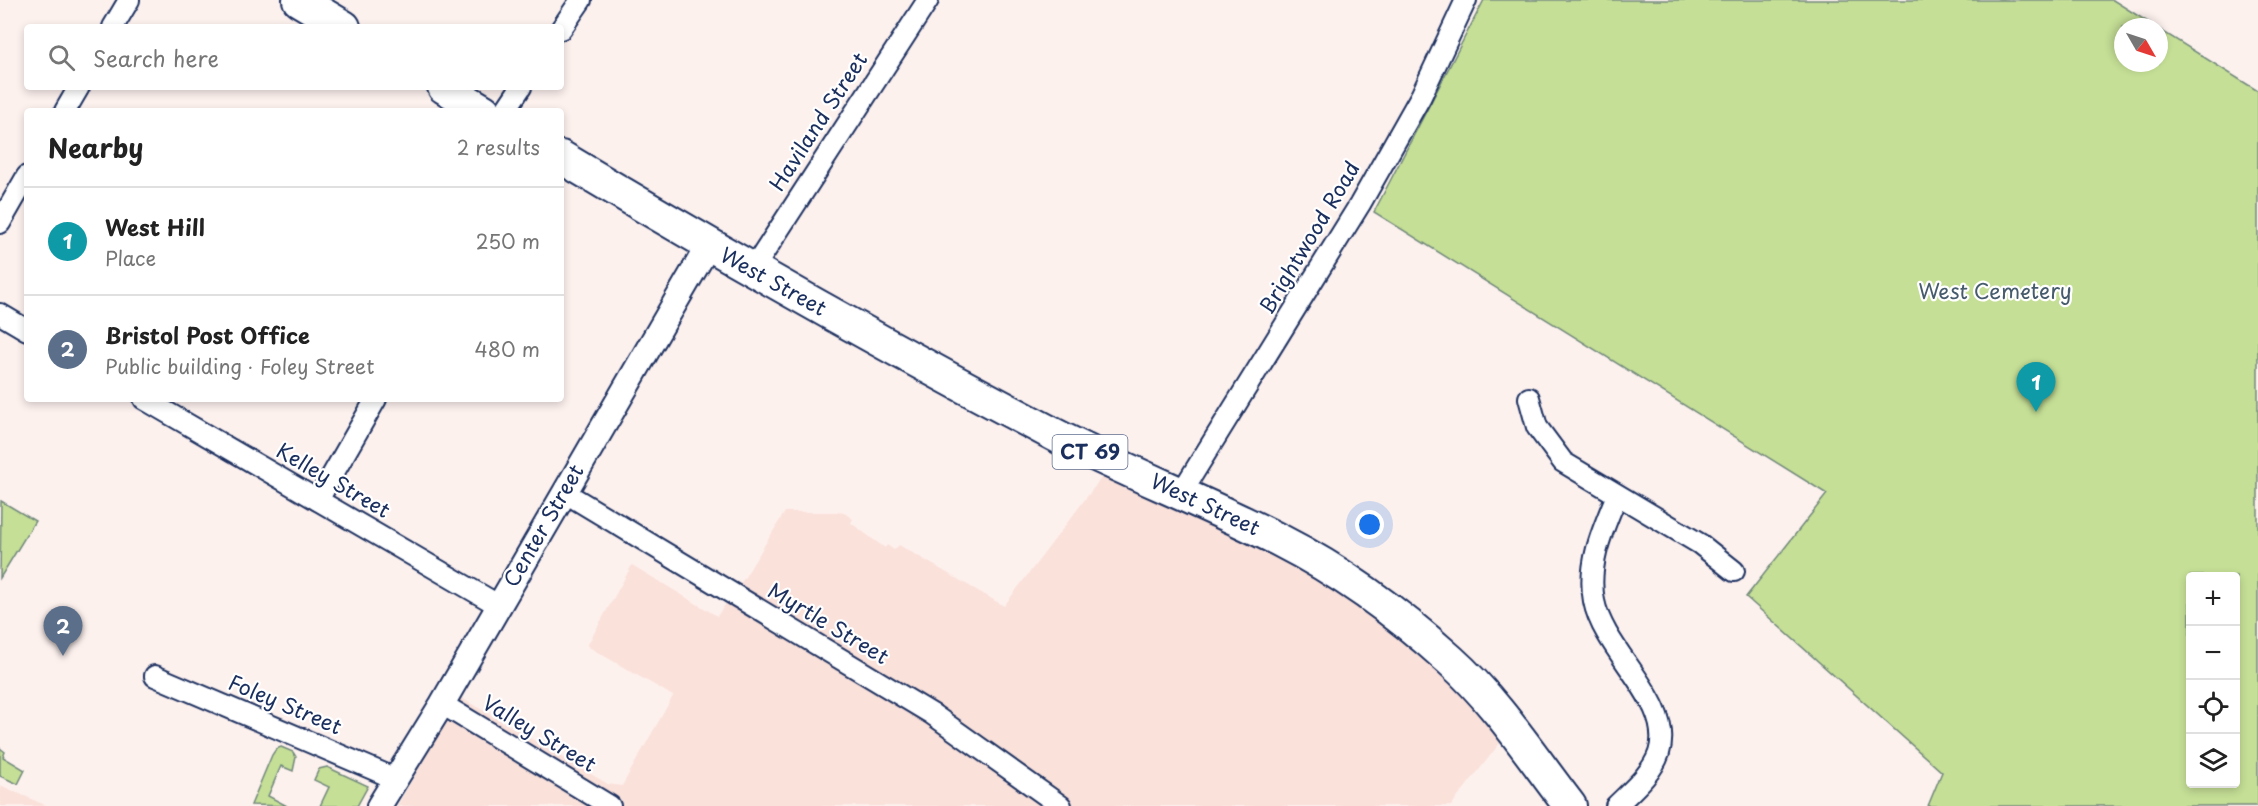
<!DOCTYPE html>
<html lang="en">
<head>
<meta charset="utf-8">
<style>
	:root { --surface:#fff; --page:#f2f2f2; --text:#222; --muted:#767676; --line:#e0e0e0; --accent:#c8321e }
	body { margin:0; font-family:"Playpen Sans",sans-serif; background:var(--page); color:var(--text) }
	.controls { position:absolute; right:18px; bottom:18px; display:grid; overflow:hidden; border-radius:6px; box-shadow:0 3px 9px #0003 }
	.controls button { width:54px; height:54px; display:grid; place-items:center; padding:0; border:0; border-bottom:2px solid var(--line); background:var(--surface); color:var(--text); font:30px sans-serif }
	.compass { position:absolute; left:2114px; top:18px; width:54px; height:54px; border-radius:50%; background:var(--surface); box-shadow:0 3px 9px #0003; rotate:129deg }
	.you { position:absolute; left:1370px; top:525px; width:21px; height:21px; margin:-15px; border:4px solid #fff; border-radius:50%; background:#1a73e8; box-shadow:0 0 0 9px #1a73e833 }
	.badge { display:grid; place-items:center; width:39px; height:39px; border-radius:50%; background:var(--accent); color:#fff; font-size:20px; font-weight:700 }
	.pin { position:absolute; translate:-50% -50px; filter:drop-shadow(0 2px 3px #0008) }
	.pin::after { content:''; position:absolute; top:32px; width:21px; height:18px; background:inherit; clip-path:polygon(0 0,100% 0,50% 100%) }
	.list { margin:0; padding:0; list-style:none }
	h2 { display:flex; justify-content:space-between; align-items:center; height:78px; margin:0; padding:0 24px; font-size:26px }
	h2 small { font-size:20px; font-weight:400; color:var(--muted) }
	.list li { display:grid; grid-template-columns:39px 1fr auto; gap:18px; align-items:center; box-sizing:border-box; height:108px; padding:0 24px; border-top:2px solid var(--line) }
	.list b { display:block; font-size:22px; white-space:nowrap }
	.list p { margin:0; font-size:20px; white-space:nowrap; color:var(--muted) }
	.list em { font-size:20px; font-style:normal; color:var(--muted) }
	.icon { flex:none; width:33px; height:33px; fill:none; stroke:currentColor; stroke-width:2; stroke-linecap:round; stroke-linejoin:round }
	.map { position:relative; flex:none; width:2258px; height:806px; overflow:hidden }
	.search { position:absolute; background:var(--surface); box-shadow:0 3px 9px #0003; left:24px; top:24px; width:540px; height:66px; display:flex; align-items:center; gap:15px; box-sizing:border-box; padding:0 21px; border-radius:6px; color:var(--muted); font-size:22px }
	.panel { position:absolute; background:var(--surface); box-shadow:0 3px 9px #0003; left:24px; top:108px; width:540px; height:294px; border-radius:6px }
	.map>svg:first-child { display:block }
</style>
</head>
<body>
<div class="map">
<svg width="2258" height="806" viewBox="0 0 2258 806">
	<rect width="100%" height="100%" fill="#fdf1ee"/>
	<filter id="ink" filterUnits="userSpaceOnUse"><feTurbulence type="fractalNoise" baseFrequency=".0167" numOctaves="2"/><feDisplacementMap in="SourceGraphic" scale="12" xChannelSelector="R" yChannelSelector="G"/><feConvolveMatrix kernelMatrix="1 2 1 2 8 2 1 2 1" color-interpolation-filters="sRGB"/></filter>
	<g filter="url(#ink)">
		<g fill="#fae1da">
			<polygon points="1105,473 1186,508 1201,485 1327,549 1405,602 1470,657 1521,716 1451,806 397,806 460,697 608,784 622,786 673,696 587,646 632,565 717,616 743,580 785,512 843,512 853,519 851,523 885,548 887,545 894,550 899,545 1004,606"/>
			<polygon points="0,785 47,806 0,806"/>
		</g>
		<g fill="#c5df96" stroke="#70877a" stroke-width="1.5" fill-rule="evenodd">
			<path d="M1484 0H2113L2156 27H2123V63H2159V29L2258 91V806H1928L1942 772 1746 597 1827 494 1374 212ZM2190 576H2236V784H2190Z"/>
			<polygon points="1,501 35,521 0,578"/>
			<polygon points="281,747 293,752 296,757 293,771 281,766 268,796 287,806 251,805 272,755 276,749"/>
			<polygon points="0,748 5,752 3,757 25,770 18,784 0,776"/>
			<polygon points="327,767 368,786 357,806 320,806 329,787 314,780 319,769"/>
		</g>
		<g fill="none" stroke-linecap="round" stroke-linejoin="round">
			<g stroke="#1b2f5e" stroke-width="24">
				<g id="minor">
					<polyline points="113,27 129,0"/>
					<polyline points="561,29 581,0"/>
					<polyline points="65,111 79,87"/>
					<polyline points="505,111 521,87"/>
					<polyline points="0,223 27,176"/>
					<polyline points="752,271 928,0"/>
					<polyline points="0,314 27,330"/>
					<polyline points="1529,398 1537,427 1563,462 1700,544 1734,571"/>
					<polyline points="144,399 498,605"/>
					<polyline points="564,492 932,714 1061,806"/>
					<polyline points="1181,493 1360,204 1421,96 1466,0"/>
					<polyline points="318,500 376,399"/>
					<polyline points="155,676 396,779"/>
					<polyline points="442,704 610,806"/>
					<path d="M1616 806C1631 791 1652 774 1659 753 1675 702 1604 653 1594 601 1587 563 1603 529 1617 495"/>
				</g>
			</g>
			<g stroke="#1b2f5e" stroke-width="28">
				<polyline id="tertiary" points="379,806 442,704 708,246"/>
			</g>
			<g stroke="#1b2f5e" stroke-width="36">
				<g id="primary">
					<polyline points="299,0 344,27"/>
					<polyline points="444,87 484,111"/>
					<path d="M561 157C723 254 887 347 1055 435 1129 473 1207 503 1281 541 1342 572 1399 614 1450 660 1497 702 1532 757 1570 806"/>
				</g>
			</g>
			<use href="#minor" stroke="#fff" stroke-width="20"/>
			<use href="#tertiary" stroke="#fff" stroke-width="24"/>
			<use href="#primary" stroke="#fff" stroke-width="32"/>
		</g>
	</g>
	<g text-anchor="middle" stroke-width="4.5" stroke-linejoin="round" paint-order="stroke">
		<rect fill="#fff" stroke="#5f6d8e" stroke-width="1.5" x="1052.5" y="435" width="75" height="34" rx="4.5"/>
		<g font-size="20" font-weight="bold" fill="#1b2f5e">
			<text x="1090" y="459">CT 69</text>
		</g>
		<g font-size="21" fill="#1b2f5e" stroke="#fff">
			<text transform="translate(819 122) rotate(-57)" y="7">Haviland Street</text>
			<text transform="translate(1310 238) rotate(-59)" y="7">Brightwood Road</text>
			<text transform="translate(773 282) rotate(29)" y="7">West Street</text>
			<text transform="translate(333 481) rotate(30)" y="7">Kelley Street</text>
			<text transform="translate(1205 505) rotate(25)" y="7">West Street</text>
			<text transform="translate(544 526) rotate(-60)" y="7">Center Street</text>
			<text transform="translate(828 624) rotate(31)" y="7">Myrtle Street</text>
			<text transform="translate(285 705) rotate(23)" y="7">Foley Street</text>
			<text transform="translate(539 734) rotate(31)" y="7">Valley Street</text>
		</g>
		<g font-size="21" fill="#465b6c" stroke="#fff">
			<text x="1995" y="299">West Cemetery</text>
		</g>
	</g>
</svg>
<div class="controls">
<button>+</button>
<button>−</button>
<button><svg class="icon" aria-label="locate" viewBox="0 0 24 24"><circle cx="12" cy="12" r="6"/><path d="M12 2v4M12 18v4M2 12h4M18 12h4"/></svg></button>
<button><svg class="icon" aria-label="layers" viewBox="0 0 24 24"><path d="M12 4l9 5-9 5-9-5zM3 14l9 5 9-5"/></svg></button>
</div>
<svg class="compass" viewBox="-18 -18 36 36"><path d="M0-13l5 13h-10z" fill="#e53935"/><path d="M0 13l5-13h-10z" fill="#767676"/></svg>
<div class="you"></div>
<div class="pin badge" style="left:2036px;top:412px;background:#0f9aa8">1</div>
<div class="pin badge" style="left:63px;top:656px;background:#5c6f8a">2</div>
<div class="search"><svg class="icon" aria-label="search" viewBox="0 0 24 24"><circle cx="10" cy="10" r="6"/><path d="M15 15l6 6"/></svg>Search here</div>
<section class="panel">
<h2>Nearby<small>2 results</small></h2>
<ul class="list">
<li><span class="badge" style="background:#0f9aa8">1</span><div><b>West Hill</b><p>Place</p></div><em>250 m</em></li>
<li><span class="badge" style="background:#5c6f8a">2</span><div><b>Bristol Post Office</b><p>Public building · Foley Street</p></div><em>480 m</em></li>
</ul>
</section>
</div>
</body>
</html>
